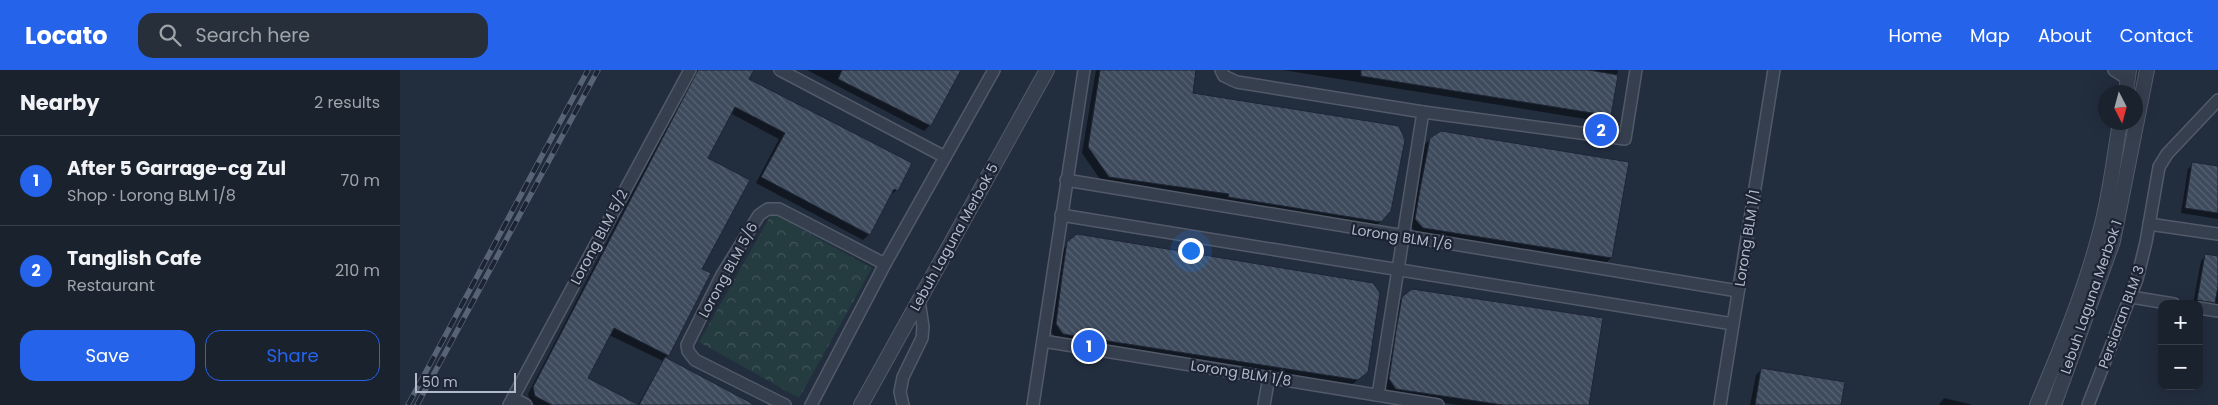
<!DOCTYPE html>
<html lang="en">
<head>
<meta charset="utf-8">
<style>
	:root { --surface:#1a222e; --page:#272f3a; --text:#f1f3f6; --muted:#9fa4aa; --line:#383f4a; --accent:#2563eb }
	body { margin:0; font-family:Poppins,sans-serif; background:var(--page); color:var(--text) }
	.controls { position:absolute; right:15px; bottom:15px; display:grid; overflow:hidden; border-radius:10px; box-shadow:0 5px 20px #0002 }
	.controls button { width:45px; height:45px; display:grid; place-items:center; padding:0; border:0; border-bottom:1px solid var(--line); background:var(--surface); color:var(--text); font:25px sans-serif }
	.compass { position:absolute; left:1698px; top:15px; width:45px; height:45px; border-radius:50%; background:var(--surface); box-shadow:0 5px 20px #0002; rotate:174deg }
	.scale { position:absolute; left:15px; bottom:12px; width:101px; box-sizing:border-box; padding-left:5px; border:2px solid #b2bac9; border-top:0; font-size:14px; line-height:18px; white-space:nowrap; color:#b2bac9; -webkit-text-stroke:4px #1c2433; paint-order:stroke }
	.you { position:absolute; left:790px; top:180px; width:18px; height:18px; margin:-12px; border:4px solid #fff; border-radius:50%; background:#1a73e8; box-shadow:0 0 0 8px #1a73e833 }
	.badge { display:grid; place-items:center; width:32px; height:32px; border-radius:50%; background:var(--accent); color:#fff; font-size:16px; font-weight:700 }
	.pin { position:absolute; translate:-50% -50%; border:2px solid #fff; box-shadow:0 1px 5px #0006 }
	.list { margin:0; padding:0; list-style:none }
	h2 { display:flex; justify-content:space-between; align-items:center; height:65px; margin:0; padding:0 20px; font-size:21px }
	h2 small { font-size:16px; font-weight:400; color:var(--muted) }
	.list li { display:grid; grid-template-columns:32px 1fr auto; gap:15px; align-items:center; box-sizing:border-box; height:90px; padding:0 20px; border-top:1px solid var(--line) }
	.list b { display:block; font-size:19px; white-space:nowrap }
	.list p { margin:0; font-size:16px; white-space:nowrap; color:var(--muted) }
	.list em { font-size:16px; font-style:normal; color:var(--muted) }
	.actions { display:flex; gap:10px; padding:15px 20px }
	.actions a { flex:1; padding:11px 0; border:1px solid var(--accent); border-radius:15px; text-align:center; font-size:18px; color:var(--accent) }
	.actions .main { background:var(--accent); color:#fff }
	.icon { flex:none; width:28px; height:28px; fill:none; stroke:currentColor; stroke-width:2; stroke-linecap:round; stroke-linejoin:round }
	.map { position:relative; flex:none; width:1818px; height:335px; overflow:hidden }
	header { display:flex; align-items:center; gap:30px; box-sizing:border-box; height:70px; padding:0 25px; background:var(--accent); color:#fff }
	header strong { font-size:24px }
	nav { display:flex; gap:28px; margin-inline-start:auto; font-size:18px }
	.search { width:350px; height:45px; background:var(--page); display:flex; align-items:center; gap:12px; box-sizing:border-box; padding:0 18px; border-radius:15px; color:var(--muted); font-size:19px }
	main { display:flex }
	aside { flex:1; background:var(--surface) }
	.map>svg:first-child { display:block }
</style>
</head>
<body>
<header>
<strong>Locato</strong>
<div class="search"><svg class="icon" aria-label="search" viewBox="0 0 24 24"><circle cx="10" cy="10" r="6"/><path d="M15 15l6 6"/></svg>Search here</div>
<nav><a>Home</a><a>Map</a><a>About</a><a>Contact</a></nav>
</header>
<main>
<aside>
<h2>Nearby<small>2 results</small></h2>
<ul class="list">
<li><span class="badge">1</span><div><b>After 5 Garrage-cg Zul</b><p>Shop · Lorong BLM 1/8</p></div><em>70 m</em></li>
<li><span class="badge">2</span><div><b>Tanglish Cafe</b><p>Restaurant</p></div><em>210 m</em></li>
</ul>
<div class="actions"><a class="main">Save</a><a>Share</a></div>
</aside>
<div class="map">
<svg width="1818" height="335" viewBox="0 0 1818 335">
	<defs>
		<pattern id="park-crowns" width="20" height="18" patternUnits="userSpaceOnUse" patternTransform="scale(1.25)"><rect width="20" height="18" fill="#243b3f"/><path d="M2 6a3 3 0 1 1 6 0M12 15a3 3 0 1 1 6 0" fill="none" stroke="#415559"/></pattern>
		<pattern id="building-back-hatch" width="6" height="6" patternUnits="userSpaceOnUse" patternTransform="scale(1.25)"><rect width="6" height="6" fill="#3e4b5d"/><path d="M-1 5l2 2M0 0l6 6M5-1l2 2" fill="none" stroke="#586373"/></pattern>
	</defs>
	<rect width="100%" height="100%" fill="#222d3e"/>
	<polygon fill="url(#park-crowns)" points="372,143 472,198 399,328 299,272"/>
	<g fill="#0007">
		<polygon points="296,0 352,0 347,9 497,120 489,126 469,164 463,170 356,113 379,69 330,43 306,88 301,200 268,285 264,289 352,335 238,335 263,291 209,265 186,308 237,335 135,335 130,332 128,324"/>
		<polygon points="407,0 559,0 530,55 524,61"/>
		<polygon points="696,0 796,0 791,24 980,152 974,158 702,112 682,83"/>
		<polygon points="883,0 1218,0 1210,46 1204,52"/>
		<polygon points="1031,69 1211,188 1205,194 1017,164 1010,155 1024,75"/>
		<polygon points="1793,94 1818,98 1818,149 1781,143 1788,99"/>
		<polygon points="678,166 804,185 960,308 950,316 657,270 650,260 662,180"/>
		<polygon points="1805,186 1818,188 1818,238 1793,234 1801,191"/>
		<polygon points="1003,228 1188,335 1059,335 990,325 983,315 996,234"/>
		<polygon points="1362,299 1440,335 1350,335 1356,305"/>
		<polygon points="1544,328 1573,335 1539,335"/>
	</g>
	<g fill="url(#building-back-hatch)" stroke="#1e2635">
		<polygon points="298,0 354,0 349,9 512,93 498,121 494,119 470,165 361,107 385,63 335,37 308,88 350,110 302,199 311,203 269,286 214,258 188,308 239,335 265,287 355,335 152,335 135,326 133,317"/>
		<polygon points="442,0 561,0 531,56 438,9"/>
		<polygon points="700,0 796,0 793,23 999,56 1005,70 991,141 981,152 828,127 829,124 709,107 688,77"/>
		<polygon points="961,0 1189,0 1218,5 1211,46 961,6"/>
		<polygon points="1041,61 1229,92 1212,188 1023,158 1015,149 1021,114 1030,68"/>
		<polygon points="1792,92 1818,96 1818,143 1785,138"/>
		<polygon points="677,164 973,213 980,223 968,302 958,310 663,264 656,254 662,206 667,172"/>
		<polygon points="1805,184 1818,186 1818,216 1815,233 1797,230"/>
		<polygon points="1012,219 1203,248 1189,335 1103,335 996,319 989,309 996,261 1002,227"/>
		<polygon points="1361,298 1445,312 1441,335 1355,335"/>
	</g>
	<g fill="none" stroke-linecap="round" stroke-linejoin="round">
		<g stroke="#525a69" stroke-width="14">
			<g id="minor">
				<polyline points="380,0 545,87"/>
				<polyline points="821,0 824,6 837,12 1023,42 1225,69 1236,0"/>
				<polyline points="1714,0 1728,9"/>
				<polyline points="666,110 1338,221"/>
				<polyline points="661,145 1333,254"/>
				<polyline points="1749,154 1818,164"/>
				<polyline points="1731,227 1774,234"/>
				<polyline points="1799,238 1818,241"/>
				<polyline points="643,271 1038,335"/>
				<polyline points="978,325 1023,42"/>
				<polyline points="113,328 126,335"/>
				<polyline points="109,335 290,0"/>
				<polyline points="385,335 295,290 288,281 287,275 322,205 359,145 368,139 379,139 485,194"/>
				<polyline points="411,335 485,194 594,0"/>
				<polyline points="503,335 500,322 503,307 522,268 523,257 519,230"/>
				<polyline points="633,335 684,0"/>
				<polyline points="864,335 869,307"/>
				<polyline points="1320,335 1374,0"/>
				<polyline points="1688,335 1737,209 1746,172 1759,97 1767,84 1818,30"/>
			</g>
		</g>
		<g stroke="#525a69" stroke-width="16">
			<g id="tertiary">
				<polyline points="1726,22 1729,0"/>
				<polyline points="461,335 647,0"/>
				<path d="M1637 335C1661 278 1686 218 1701 158 1710 124 1714 88 1720 52"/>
				<polyline points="1654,335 1713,171 1747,0"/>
			</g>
		</g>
		<use href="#minor" stroke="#363f4e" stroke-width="11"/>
		<use href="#tertiary" stroke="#363f4e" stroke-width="14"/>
		<g stroke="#586375" stroke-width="5.5">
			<g id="rail">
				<polyline points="8,335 188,0"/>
				<polyline points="17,335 198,0"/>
			</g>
		</g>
		<use href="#rail" stroke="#1c2433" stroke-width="4" stroke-dasharray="11" stroke-linecap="butt"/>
	</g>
	<g text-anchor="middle" stroke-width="4.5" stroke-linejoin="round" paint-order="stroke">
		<g font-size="14" fill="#b2bac9" stroke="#1c2433">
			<text transform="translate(199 167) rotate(-62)" y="5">Lorong BLM 5/2</text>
			<text transform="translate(554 167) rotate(-61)" y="5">Lebuh Laguna Merbok 5</text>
			<text transform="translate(1002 167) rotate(9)" y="5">Lorong BLM 1/6</text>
			<text transform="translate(1347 168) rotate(-81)" y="5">Lorong BLM 1/1</text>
			<text transform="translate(328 200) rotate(-61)" y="5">Lorong BLM 5/6</text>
			<text transform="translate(1691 227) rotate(-71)" y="5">Lebuh Laguna Merbok 1</text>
			<text transform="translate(1721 247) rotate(-70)" y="5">Persiaran BLM 3</text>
			<text transform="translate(841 303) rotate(9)" y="5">Lorong BLM 1/8</text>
		</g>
	</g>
</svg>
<div class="controls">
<button>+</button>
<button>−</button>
</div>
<svg class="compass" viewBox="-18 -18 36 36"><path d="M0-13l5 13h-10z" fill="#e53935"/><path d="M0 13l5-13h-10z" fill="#9fa4aa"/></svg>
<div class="scale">50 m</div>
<div class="you"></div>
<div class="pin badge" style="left:689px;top:276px">1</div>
<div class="pin badge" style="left:1201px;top:60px">2</div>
</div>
</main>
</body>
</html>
